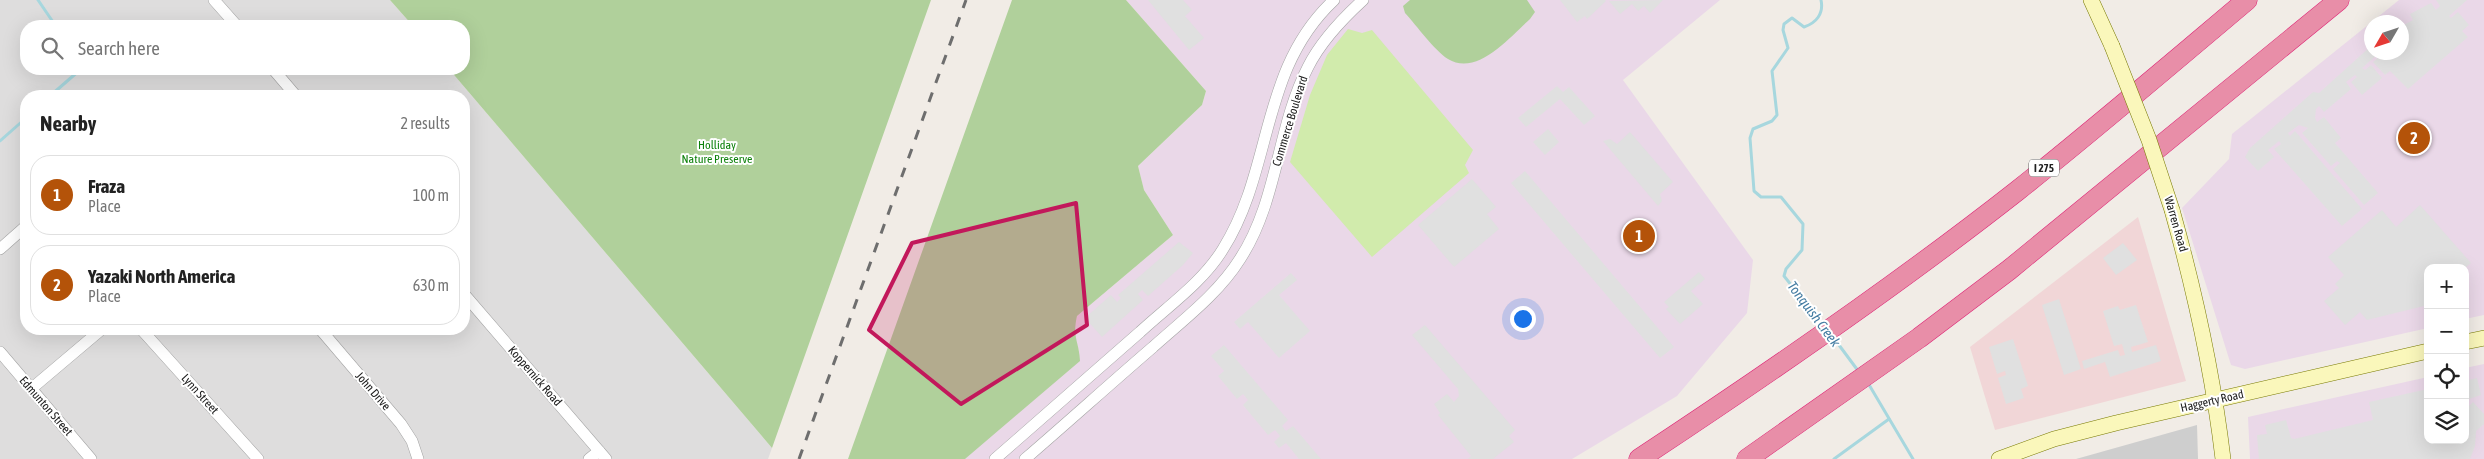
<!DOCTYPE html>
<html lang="en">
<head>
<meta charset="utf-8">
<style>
	:root { --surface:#fff; --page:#f6f6f6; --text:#222; --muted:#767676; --line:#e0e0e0; --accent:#b45309 }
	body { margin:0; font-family:"Asap Condensed",sans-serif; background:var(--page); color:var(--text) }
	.controls { position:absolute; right:15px; bottom:15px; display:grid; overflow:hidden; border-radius:10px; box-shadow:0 5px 20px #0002 }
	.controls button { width:45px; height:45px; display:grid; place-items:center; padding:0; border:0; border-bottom:1px solid var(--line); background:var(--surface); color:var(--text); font:25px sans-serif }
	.compass { position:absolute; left:2364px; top:15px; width:45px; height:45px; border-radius:50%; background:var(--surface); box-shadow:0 5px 20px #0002; rotate:231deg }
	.you { position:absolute; left:1522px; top:318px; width:18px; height:18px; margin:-12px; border:4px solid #fff; border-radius:50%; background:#1a73e8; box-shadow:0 0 0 8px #1a73e833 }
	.badge { display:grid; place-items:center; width:32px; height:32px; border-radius:50%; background:var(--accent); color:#fff; font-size:16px; font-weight:700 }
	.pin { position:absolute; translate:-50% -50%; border:2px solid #fff; box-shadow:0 1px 5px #0006 }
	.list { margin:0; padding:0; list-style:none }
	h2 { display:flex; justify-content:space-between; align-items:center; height:65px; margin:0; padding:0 20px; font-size:21px }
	h2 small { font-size:16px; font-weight:400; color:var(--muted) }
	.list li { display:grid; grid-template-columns:32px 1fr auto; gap:15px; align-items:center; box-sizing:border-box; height:80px; margin:0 10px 10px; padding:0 10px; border:1px solid var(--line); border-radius:20px }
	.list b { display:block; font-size:19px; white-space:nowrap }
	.list p { margin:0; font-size:16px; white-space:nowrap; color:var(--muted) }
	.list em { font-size:16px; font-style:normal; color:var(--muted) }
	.icon { flex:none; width:28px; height:28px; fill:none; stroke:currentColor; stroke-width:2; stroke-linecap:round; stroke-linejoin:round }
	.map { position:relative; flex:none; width:2484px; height:459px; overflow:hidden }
	.search { position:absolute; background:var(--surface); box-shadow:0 5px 20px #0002; left:20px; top:20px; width:450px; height:55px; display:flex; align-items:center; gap:12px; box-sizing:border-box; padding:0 18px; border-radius:20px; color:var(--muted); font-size:19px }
	.panel { position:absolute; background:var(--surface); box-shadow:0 5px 20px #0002; left:20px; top:90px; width:450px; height:245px; border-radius:20px }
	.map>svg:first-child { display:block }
</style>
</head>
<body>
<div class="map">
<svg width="2484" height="459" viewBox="0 0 2484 459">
	<rect width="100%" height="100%" fill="#f1ece6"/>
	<path fill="#dedddd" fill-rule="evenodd" d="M0 0H390L413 26H26V69H449L772 448 768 459H0ZM26 96H464V329H26Z"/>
	<polygon fill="#f1d6d7" points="2138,217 2186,381 1995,430 1970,347"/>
	<g fill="#ead8e8" fill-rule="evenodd">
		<polygon points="1126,0 1720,0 1623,80 1753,260 1747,313 1677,396 1572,459 965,459 1079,351 1073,332 1077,316 1173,235 1144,190 1138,166 1202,105 1206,91"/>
		<path d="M2399 0H2484V315L2465 319V268H2428V328L2245 369 2231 365 2182 208 2229 159 2232 134ZM2372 22H2402V52H2372Z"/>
		<polygon points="2484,364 2484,459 2250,459 2248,417 2428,377 2428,440 2465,440 2465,368"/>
	</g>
	<polygon fill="#cecece" points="2197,425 2198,459 2076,459"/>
	<polygon fill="#d1ebac" points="1348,29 1362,33 1372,30 1473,150 1465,165 1469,173 1372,257 1290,162 1310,95 1327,55"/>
	<g fill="#b0d09b">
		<polygon points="390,0 931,0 772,448 449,69 464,69 464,26 413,26"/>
		<path d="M1012 0H1126L1206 91 1202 105 1138 166 1144 190 1173 235 1077 316C1072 338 1079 341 1080 361L965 459H848Z"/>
		<path d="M1410 0H1527L1535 12 1530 19C1510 37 1477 77 1448 59 1434 50 1417 26 1405 13L1403 6Z"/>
	</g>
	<g fill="#e0e0e0">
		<polygon points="1148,0 1183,0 1192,10 1185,16 1204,38 1189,50"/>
		<polygon points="1560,0 1605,0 1606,1 1587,19 1585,16 1577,22"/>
		<polygon points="1663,0 1650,13 1644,6 1638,11 1632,4 1620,14 1609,1"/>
		<polygon points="2436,0 2467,0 2449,16 2451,18 2458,12 2469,25 2462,31 2468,37 2408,89 2390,71 2385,75 2373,62 2380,56 2378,54 2362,68 2365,70 2371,65 2382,78 2362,95 2351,82 2357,77 2355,75 2346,82 2351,89 2324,112 2319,106 2316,109 2315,118 2317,122 2324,117 2341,138 2335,143 2378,193 2364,205 2333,169 2340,163 2337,161 2331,166 2302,133 2308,128 2299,125 2288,133 2290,136 2295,131 2362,209 2342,226 2274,149 2281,144 2279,141 2268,150 2274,157 2258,171 2245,157 2250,148 2313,92 2319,93 2371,46 2372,52 2402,52 2402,26 2413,20 2410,14 2431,3 2436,10 2440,6"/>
		<polygon points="1557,86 1563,92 1569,87 1595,116 1584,125 1560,99 1526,127 1518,118"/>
		<polygon points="1548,129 1559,142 1545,155 1533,142"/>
		<polygon points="1630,132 1673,182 1660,194 1662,201 1658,206 1603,141 1610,139 1617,144"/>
		<polygon points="1525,171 1674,347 1660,358 1511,183"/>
		<polygon points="1472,179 1496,207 1487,214 1499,229 1454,267 1418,225"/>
		<polygon points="2420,205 2471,263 2465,268 2428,268 2428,305 2367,320 2360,312 2345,325 2324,301 2339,288 2335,284 2344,275 2328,257 2382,210 2396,227"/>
		<polygon points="1179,242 1193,253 1183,265 1148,296 1142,290 1138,294 1143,300 1102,337 1085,318 1111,295 1117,302 1121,298 1118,295"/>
		<polygon points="2123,243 2137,260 2116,275 2103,258"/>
		<polygon points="1699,272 1705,279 1691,291 1703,304 1680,324 1666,309 1669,307 1664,302"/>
		<polygon points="1291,273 1297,280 1279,295 1310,331 1279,358 1248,322 1240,329 1234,322"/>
		<polygon points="2059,299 2081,369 2064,375 2042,305"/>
		<polygon points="2136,305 2148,342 2131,347 2132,352 2156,345 2161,361 2110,377 2105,362 2084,369 2082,361 2118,350 2120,356 2125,355 2122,344 2114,346 2103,311 2118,306 2120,310"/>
		<polygon points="1425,325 1515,430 1509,436 1514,442 1493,459 1468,459 1471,456 1438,415 1440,413 1434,404 1447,394 1454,402 1459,396 1458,389 1412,335"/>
		<polygon points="2013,339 2028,386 2021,389 2024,398 2006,404 1998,378 2006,375 2005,371 1997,374 1989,347"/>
		<polygon points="1224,345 1288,420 1282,426 1286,431 1293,426 1321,459 1299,459 1286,443 1279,448 1274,442 1280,436 1275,430 1268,435 1243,405 1248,400 1243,394 1237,399 1218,376 1224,371 1211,356"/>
		<polygon points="2477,378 2481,395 2469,399 2465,404 2465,381"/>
		<polygon points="2428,389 2428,440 2465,440 2465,404 2468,407 2473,402 2484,414 2484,424 2476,431 2475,446 2470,459 2259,459 2257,435 2267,434 2265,425 2286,420 2291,438 2294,439 2373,420 2369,402"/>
	</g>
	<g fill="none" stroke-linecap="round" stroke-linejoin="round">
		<g stroke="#a7d7de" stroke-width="3">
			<polyline points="38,0 53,22 60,26"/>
			<path d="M1821 0C1824 14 1816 23 1804 27L1792 18 1784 24 1783 30 1788 48 1772 71 1777 115 1772 121 1753 129 1750 138 1754 191 1761 197H1781L1803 224 1802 250 1786 269 1784 276 1824 326"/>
			<polyline points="50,96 81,69"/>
			<polyline points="0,141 26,118"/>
			<polyline points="1833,337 1859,372"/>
			<polyline points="1868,383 1913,459"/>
			<polyline points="1834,459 1889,419"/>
		</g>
		<g stroke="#a4a4a4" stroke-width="12">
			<g id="minor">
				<polyline points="214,0 237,26"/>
				<polyline points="273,69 296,96"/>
				<polyline points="0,249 26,226"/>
				<polyline points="464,294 606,459"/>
				<polyline points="141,329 258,459"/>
				<polyline points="320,329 401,424 412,441 418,459"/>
				<polyline points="0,352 91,459"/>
				<polyline points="31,389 102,329"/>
				<polyline points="589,459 599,451"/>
				<path d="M995 459C1043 417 1092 374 1140 332 1168 306 1203 282 1223 249 1274 168 1259 70 1334 0"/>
				<path d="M1025 459C1068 422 1110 384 1153 347 1183 320 1218 294 1240 259 1278 201 1277 127 1308 67 1321 41 1341 20 1363 0"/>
			</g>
		</g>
		<g stroke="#797a04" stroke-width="16">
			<g id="secondary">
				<polyline points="2091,0 2112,46"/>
				<path d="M2172 210C2195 292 2213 374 2223 459"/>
				<polyline points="2465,342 2484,338"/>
				<polyline points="1999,459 2054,439 2116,423 2428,351"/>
			</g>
		</g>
		<g stroke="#dd2576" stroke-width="21">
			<g id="motorway">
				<path d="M1639 459C1768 374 1896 286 2017 191 2095 129 2171 64 2247 0"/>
				<polyline points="1747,459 1919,338 2009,270 2339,0"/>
			</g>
		</g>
		<use href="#minor" stroke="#fff" stroke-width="11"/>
		<use href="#secondary" stroke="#faf7bb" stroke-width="15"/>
		<use href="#motorway" stroke="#e88ea8" stroke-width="20"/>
		<polyline stroke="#6e6e6e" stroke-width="3" stroke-dasharray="10 10" stroke-linecap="butt" points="799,459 966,0"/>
		<g stroke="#797a04" stroke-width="16" stroke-linecap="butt">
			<polyline id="secondary-bridge" points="2112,46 2149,140 2172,210"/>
		</g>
		<use href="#secondary-bridge" stroke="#faf7bb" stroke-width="15"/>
	</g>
	<path fill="#c2185b" fill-opacity="0.2" stroke="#c2185b" stroke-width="4" stroke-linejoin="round" d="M1076 203 1087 325 961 404 869 330 912 243Z"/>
	<g text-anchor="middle" stroke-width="4" stroke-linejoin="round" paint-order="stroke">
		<rect fill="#fff" stroke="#636363" stroke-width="1" x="2029" y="159.5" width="30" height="17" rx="4"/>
		<g font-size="11" font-weight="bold" fill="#202020">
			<text x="2044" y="172">I 275</text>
		</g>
		<g font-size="12" fill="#202020" stroke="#fff">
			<text transform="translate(1290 121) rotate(-73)" y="4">Commerce Boulevard</text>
			<text transform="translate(2176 224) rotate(74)" y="4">Warren Road</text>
			<text transform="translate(535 376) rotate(49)" y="4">Koppernick Road</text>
			<text transform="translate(373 391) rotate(49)" y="4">John Drive</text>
			<text transform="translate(200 394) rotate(48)" y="4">Lynn Street</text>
			<text transform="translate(2212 401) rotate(-13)" y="4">Haggerty Road</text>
			<text transform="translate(46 406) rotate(49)" y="4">Edmunton Street</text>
		</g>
		<g font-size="12" fill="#0d810b" stroke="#fff">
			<text x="717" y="149">Holliday<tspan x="717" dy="14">Nature Preserve</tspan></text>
		</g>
		<g font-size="14" font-style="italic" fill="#447ca2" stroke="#fff">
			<text transform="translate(1814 314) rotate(53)" y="5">Tonquish Creek</text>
		</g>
	</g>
</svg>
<div class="controls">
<button>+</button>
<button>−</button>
<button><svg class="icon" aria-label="locate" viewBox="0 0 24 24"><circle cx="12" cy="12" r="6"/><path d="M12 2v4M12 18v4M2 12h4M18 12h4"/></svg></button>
<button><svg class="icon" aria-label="layers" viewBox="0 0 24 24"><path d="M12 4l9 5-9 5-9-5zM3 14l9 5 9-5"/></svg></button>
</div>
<svg class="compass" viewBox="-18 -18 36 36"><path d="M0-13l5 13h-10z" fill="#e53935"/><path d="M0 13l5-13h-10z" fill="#767676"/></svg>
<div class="you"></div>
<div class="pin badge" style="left:1639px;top:236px">1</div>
<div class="pin badge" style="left:2414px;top:138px">2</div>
<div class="search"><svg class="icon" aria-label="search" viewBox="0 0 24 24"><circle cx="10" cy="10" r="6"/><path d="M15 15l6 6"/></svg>Search here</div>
<section class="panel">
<h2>Nearby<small>2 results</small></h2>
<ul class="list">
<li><span class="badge">1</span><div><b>Fraza</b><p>Place</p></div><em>100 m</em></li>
<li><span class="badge">2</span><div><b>Yazaki North America</b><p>Place</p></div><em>630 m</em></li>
</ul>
</section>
</div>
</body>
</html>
